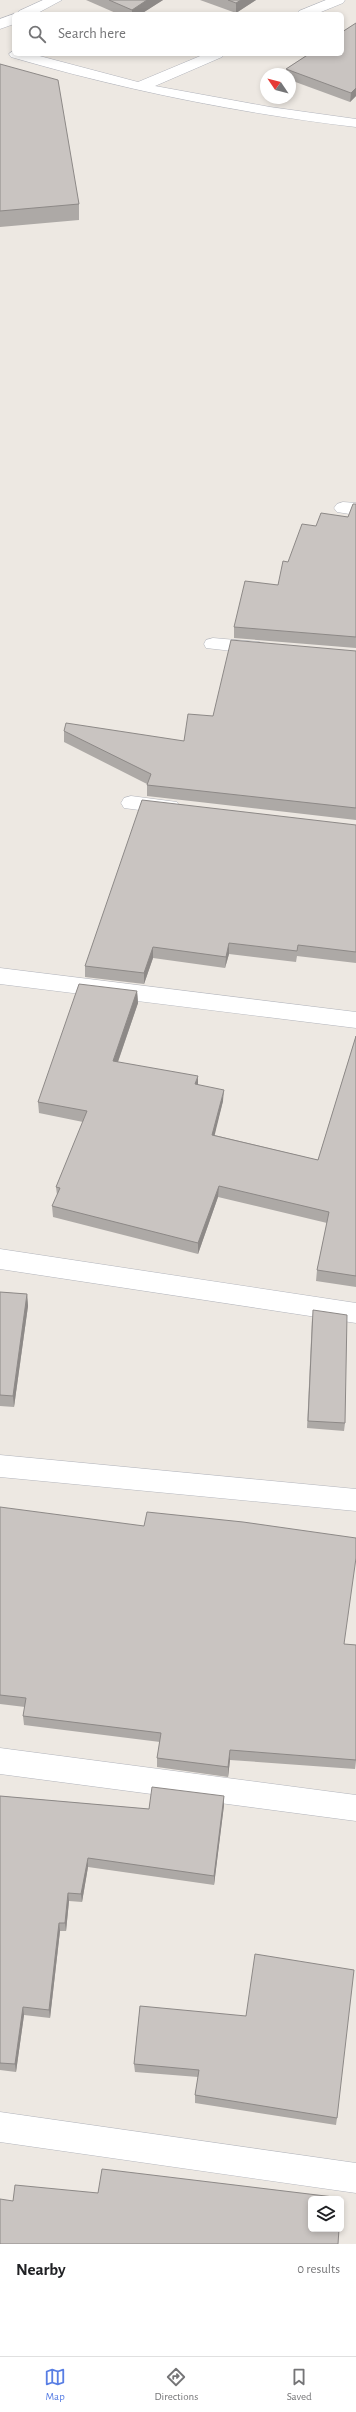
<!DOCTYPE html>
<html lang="en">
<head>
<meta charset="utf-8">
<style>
	:root { --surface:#fff; --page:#f2f2f2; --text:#202124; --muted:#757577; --line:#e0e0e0; --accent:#587ee4 }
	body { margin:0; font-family:"Alegreya Sans",sans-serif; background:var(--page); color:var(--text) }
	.controls { position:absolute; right:12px; bottom:12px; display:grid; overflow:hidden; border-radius:6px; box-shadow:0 2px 6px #0003 }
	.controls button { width:36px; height:36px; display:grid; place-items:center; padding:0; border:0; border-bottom:1px solid var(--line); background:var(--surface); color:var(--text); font:20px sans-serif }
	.compass { position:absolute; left:260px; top:68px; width:36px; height:36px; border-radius:50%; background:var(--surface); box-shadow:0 2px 6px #0003; rotate:305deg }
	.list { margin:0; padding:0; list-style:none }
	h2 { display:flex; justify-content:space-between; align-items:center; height:52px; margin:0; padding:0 16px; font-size:17px }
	h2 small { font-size:13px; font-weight:400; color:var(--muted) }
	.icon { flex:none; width:22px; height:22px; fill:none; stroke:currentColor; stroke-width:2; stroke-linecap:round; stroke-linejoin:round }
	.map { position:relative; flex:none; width:356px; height:2244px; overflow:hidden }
	.search { position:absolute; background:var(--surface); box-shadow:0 2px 6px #0003; left:12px; right:12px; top:12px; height:44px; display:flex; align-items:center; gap:10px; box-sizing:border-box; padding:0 14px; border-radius:6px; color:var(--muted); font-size:15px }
	.sheet { height:112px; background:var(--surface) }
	nav { display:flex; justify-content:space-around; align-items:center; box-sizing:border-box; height:56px; border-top:1px solid var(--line); background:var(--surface); font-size:11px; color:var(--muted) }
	nav a { display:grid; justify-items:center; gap:2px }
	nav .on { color:var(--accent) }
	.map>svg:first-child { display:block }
</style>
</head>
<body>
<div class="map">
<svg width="356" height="2244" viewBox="0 0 356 2244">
	<rect width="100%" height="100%" fill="#ede8e2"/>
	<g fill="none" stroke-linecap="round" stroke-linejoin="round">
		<g stroke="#b3b5bc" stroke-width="1">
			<g id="minor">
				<polygon points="43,0 62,0 36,14 17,14 19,11"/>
				<polygon points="326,0 345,0 343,3 316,14 297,14 299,11"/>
				<polygon points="14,14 14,24 0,29 0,19"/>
				<path d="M14 50V54H32L138 82 205 54H224L222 57 155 86 270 107 356 119V127C239 113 124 90 11 57L9 54Z"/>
				<polygon points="343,502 356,503 356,515 337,512 334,508 337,504"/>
				<polygon points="213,638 259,642 266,644 268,648 266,652 259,654 206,648 204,644 206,640"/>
				<polygon points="131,796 177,802 180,807 177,812 170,814 124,808 121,803 124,798"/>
				<polygon points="0,968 356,1012 356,1028 0,984"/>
				<polygon points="0,1249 356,1303 356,1323 0,1269"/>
				<polygon points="0,1455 356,1489 356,1511 0,1477"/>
				<polygon points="0,1748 356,1795 356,1821 0,1774"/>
				<polygon points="0,2112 356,2163 356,2193 0,2142"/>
			</g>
		</g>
		<use href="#minor" fill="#fff" fill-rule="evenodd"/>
	</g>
	<g fill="#ada9a6">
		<polygon points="86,0 163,0 141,14 118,14"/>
		<polygon points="200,0 256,0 236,13"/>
		<polygon points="356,23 356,96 350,102 290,80 290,74 286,74 286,69"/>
		<polygon points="0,64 79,204 79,220 0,227"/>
		<polygon points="356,504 356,648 234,638 234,627 278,585 288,562 316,526 348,517"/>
		<polygon points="356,651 356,820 147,796 147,784 64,742 64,731 184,741 213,716"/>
		<polygon points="356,825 356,963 297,956 296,962 229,954 225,968 153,958 144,984 85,977 85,966"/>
		<polygon points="137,991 138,1003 118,1062 198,1085 223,1101 214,1135 318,1160 356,1036 356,1287 316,1281 317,1270 327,1223 218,1197 198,1254 53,1217 52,1206 57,1195 56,1187 83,1122 39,1113 38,1102"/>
		<polygon points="0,1292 27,1294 28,1306 14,1407 0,1406"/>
		<polygon points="312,1318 345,1423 344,1431 307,1428"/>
		<polygon points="0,1507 344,1644 356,1645 356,1761 355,1769 230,1760 228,1777 157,1767 157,1758 160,1742 24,1725 23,1716 25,1707 0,1704"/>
		<polygon points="0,1796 149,1809 224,1796 224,1805 214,1885 88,1867 82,1902 69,1901 66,1931 60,1931 50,2018 24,2015 16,2072 0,2070"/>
		<polygon points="140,2006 337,2118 336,2125 195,2103 195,2095 198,2077 135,2072 134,2064"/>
	</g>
	<g fill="#8d8987">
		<polygon points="147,0 163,0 141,14 132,14 132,10"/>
		<polygon points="241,0 256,0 236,13 236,3"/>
		<polygon points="356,88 356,96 350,102 351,93"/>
		<polygon points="229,943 229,954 225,968 226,957"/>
		<polygon points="153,947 153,958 144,984 144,973"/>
		<polygon points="137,991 138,1003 114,1073 113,1061"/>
		<polygon points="198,1076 198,1087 195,1084"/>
		<polygon points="224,1090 223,1101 212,1146 212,1135"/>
		<polygon points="219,1186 218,1197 198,1254 198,1243"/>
		<polygon points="27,1294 28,1306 14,1407 13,1396"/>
		<polygon points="230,1750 230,1760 228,1777 228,1767"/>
		<polygon points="224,1796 224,1805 214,1885 214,1876"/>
		<polygon points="88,1858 88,1867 82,1902 81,1894"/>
		<polygon points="68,1893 69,1901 66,1931 65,1923"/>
		<polygon points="59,1923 60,1931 50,2018 49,2010"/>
		<polygon points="23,2007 24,2015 16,2072 15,2064"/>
	</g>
	<g fill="#c9c4c1" stroke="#8d8987">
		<polygon points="109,0 147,0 132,10"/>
		<polygon points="228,0 241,0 236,3"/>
		<polygon points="356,23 356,88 351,93 286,69 309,54 342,54 342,32"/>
		<polygon points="0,64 58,80 79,204 0,211"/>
		<polygon points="353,504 356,504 356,637 234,627 245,581 278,585 283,561 288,562 302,524 316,526 321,513 348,517"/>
		<polygon points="231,640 356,651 356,808 147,785 151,774 64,731 66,723 184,741 188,714 213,716"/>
		<polygon points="142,800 356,825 356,952 298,945 297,951 229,943 226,957 153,947 144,973 85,966"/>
		<polygon points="79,984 137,991 113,1061 198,1076 195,1084 224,1090 212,1135 318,1160 356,1036 356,1276 317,1270 329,1212 219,1186 198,1243 52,1206 60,1188 56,1187 87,1111 38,1102"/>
		<polygon points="0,1292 27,1294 13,1396 0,1395"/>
		<polygon points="313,1310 347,1315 345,1423 308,1421"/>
		<polygon points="0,1507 144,1526 147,1512 243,1522 356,1538 356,1558 344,1644 356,1645 356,1760 230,1750 228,1767 157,1758 161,1733 23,1716 26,1698 0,1695"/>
		<polygon points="152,1787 224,1796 214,1876 88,1858 81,1894 68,1893 65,1923 59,1923 49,2010 23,2007 15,2064 0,2063 0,1796 149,1809"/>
		<polygon points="255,1954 354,1970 337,2118 195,2095 199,2070 134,2064 140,2006 246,2016"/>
		<polygon points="102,2169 342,2198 341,2209 341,2199 311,2199 311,2229 339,2229 338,2244 0,2244 0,2199 13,2201 15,2185 98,2193"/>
	</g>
</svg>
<div class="controls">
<button><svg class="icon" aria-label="layers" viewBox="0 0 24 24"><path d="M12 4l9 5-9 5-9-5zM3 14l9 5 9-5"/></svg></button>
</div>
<svg class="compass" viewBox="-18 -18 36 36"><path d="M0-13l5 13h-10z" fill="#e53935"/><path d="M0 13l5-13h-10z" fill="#757577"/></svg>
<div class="search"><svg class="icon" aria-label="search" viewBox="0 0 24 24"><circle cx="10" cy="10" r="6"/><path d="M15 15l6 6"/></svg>Search here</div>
</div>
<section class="sheet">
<h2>Nearby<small>0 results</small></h2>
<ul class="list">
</ul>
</section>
<nav>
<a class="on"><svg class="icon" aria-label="map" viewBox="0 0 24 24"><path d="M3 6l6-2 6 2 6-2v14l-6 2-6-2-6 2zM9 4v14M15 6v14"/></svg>Map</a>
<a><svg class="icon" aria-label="directions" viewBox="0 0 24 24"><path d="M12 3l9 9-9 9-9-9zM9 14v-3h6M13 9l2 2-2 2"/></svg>Directions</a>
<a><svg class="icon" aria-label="saved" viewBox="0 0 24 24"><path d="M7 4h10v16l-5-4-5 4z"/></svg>Saved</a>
</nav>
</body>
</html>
